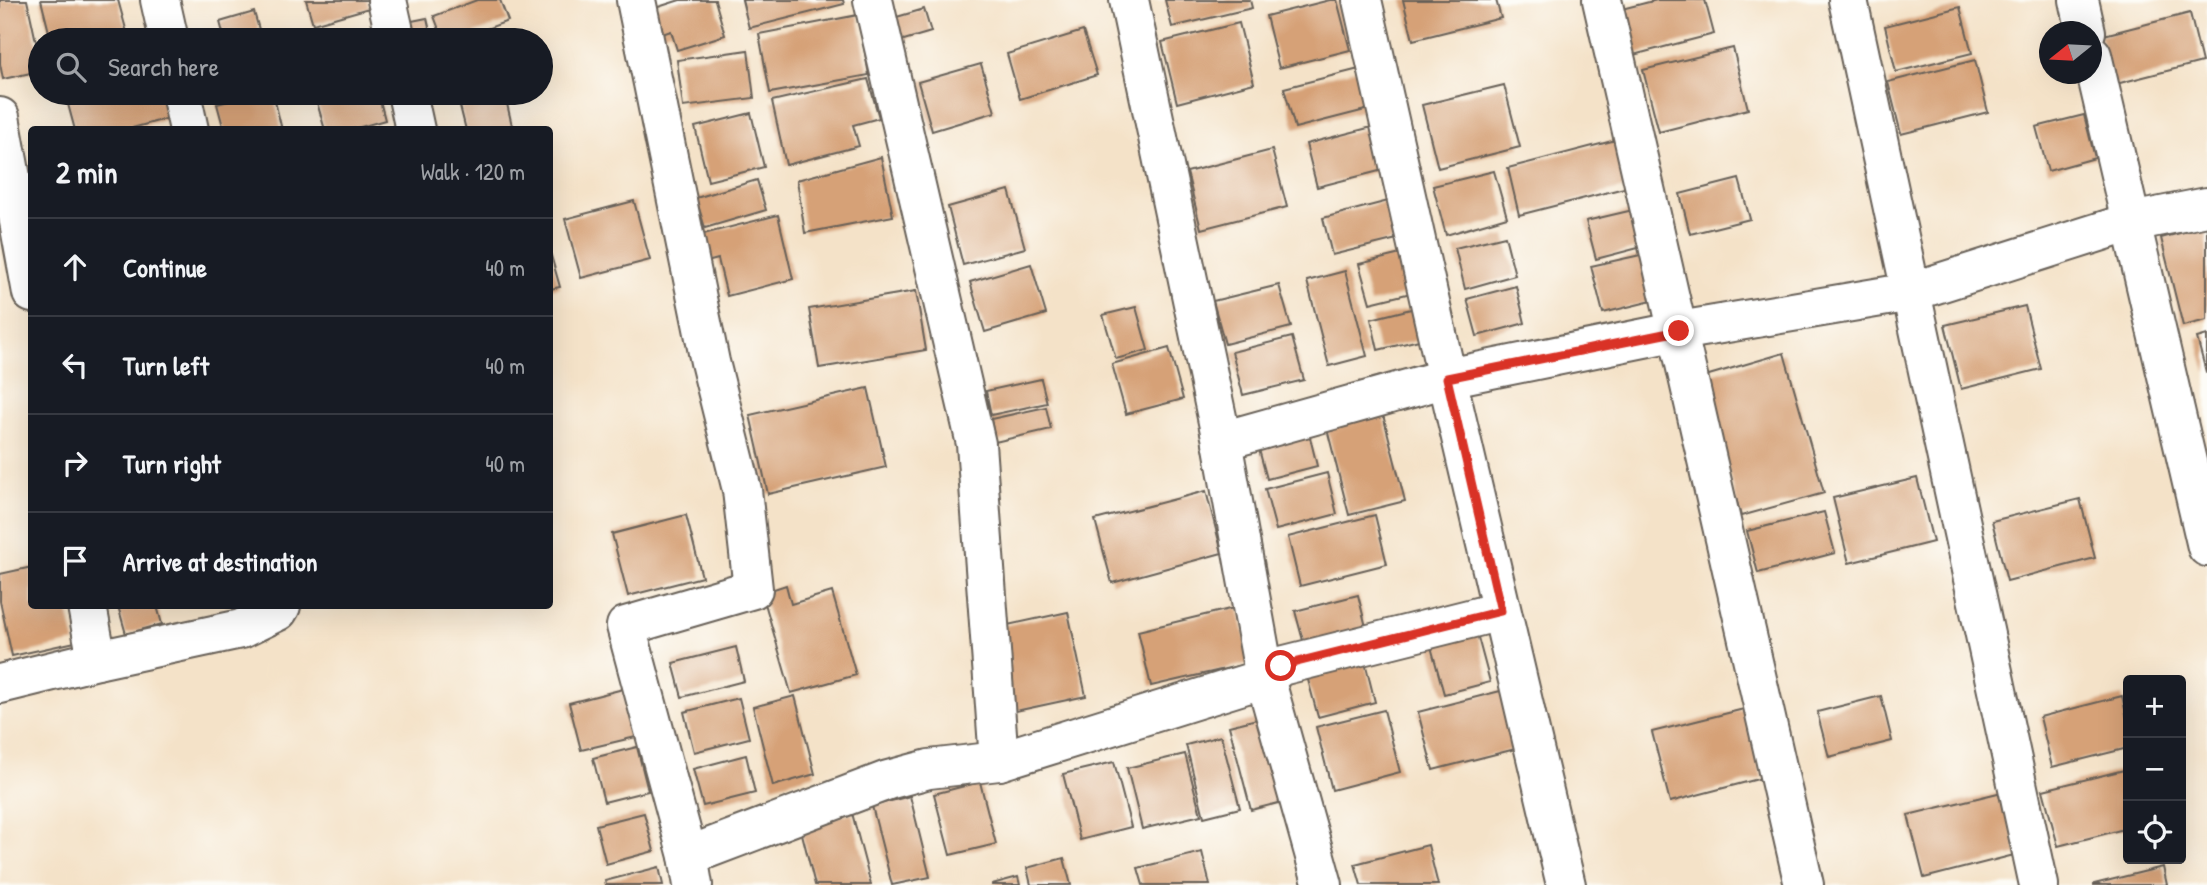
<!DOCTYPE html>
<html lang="en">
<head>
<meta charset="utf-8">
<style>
	:root { --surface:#171b24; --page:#20242c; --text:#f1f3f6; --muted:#9ea1a6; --line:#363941 }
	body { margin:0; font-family:"Patrick Hand",sans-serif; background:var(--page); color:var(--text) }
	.controls { position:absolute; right:21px; bottom:21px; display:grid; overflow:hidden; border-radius:7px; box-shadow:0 7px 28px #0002 }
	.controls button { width:63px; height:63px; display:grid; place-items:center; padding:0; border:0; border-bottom:2px solid var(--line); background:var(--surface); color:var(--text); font:35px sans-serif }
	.compass { position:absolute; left:2039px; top:21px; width:63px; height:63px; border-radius:50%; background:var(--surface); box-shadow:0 7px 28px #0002; rotate:252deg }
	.stop { position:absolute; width:21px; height:21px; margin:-16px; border:5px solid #d93025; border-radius:50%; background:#fff }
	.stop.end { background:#d93025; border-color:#fff; box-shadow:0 2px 7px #0008 }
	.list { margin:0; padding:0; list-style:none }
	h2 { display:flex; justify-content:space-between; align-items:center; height:91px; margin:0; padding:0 28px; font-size:30px }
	h2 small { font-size:23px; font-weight:400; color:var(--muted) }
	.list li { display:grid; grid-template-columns:46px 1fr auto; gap:21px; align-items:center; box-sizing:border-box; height:98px; padding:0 28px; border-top:2px solid var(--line) }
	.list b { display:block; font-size:26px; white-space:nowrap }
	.list em { font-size:23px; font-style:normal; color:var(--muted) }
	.icon { flex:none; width:38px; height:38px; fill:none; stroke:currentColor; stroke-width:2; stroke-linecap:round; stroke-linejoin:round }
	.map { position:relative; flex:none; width:2207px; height:885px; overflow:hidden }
	.search { position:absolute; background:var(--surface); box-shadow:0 7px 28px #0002; left:28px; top:28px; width:525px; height:77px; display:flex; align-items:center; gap:18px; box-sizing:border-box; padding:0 24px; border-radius:38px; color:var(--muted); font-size:26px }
	.panel { position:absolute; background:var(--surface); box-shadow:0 7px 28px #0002; left:28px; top:126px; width:525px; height:483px; border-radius:7px }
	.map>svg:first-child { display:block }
</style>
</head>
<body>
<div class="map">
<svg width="2207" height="885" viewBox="0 0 2207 885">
	<rect width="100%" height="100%" fill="#fdfcf7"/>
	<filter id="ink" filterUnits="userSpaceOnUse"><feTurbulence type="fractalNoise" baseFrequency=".0143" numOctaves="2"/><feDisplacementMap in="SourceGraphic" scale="14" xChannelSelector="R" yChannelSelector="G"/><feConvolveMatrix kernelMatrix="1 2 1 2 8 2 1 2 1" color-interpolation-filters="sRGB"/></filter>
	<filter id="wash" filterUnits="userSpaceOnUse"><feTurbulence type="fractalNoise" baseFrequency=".00686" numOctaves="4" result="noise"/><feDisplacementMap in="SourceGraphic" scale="28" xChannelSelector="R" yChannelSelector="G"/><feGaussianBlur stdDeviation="1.57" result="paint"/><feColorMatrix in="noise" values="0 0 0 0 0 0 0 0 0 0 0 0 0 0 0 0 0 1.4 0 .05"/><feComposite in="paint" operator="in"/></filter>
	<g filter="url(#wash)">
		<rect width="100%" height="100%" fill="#f4e2c8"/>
		<g id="blocks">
			<g fill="#d6a177">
				<polygon points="0,0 27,0 40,60 40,71 3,79 0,64"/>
				<polygon points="41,0 118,0 129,40 51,40"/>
				<polygon points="306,0 367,0 369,8 313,24"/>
				<polygon points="477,0 500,0 508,21 475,33 477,40 443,40 434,16"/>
				<polygon points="680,0 715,0 725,35 677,50 671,31 656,36 649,10"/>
				<polygon points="742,0 843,0 844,4 749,28"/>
				<polygon points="1165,0 1250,0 1252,8 1172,27"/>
				<polygon points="1330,0 1337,0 1350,50 1279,68 1266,16"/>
				<polygon points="1403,0 1496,0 1501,18 1413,40"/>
				<polygon points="1657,0 1705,0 1714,34 1618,59 1606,13"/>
				<polygon points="1960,7 1972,53 1896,72 1885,26"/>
				<polygon points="924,9 931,32 897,42 890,19"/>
				<polygon points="254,12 262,40 225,40 220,22"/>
				<polygon points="2190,13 2202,62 2112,85 2100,36"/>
				<polygon points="858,15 869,75 770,93 759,34"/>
				<polygon points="427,18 432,40 411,40 407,22"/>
				<polygon points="1239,23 1254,83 1177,103 1162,42"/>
				<polygon points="1083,31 1097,75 1020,99 1007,54"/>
				<polygon points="1733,48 1748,109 1659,132 1643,70"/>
				<polygon points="748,50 754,98 683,107 677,60"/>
				<polygon points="1975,60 1988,112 1901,134 1888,82"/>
				<polygon points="981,64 995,112 932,131 918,82"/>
				<polygon points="1367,67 1377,107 1295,128 1284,88"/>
				<polygon points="868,79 879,118 853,125 859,146 786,165 772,101"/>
				<polygon points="1504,85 1520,147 1438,168 1422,105"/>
				<polygon points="65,93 162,93 169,118 125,130 75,130"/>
				<polygon points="261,93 273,93 282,130 224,130 217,104"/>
				<polygon points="339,93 378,93 385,120 350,130 325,130 316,99"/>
				<polygon points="505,95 513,130 466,130 460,106"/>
				<polygon points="751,113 764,167 708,181 695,127"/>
				<polygon points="2084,115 2095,158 2048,171 2036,127"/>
				<polygon points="1372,127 1383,170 1317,187 1306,144"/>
				<polygon points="1616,140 1628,187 1519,215 1508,168"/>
				<polygon points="1272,150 1287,207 1201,229 1187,172"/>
				<polygon points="881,157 893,216 805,233 797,180"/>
				<polygon points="1494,171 1507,217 1446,235 1433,186"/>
				<polygon points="1739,179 1750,219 1690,234 1680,194"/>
				<polygon points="757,180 766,210 705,228 696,198"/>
				<polygon points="1009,190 1025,248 963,265 948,207"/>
				<polygon points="1392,200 1401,238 1332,255 1323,218"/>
				<polygon points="634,201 650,260 581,278 565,219"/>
				<polygon points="1633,210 1642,247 1596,259 1586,221"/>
				<polygon points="778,215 793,279 727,296 718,259 699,264 692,237"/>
				<polygon points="2207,226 2207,320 2183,326 2161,238"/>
				<polygon points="1505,236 1515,275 1465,289 1455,248"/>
				<polygon points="550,252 560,287 550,289"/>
				<polygon points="1405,253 1415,292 1370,303 1359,264"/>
				<polygon points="1645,254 1656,300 1603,313 1591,266"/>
				<polygon points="1031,264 1046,314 985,332 970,282"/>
				<polygon points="1345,271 1367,356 1329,366 1307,281"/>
				<polygon points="1279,285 1291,327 1225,344 1213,301"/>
				<polygon points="1516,286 1525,323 1477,336 1467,299"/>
				<polygon points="916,291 926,350 819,368 809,309"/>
				<polygon points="2025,306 2041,369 1961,389 1945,325"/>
				<polygon points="1136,307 1148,350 1116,359 1103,315"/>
				<polygon points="1415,308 1423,339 1378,350 1371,319"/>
				<polygon points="2207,335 2207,372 2206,372 2197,338"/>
				<polygon points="1292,337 1304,380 1243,395 1232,352"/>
				<polygon points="1169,348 1183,399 1126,414 1112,364"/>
				<polygon points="1784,353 1824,493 1741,516 1702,377"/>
				<polygon points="1041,379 1047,403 991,415 986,391"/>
				<polygon points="868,388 886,467 768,494 750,415"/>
				<polygon points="1046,407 1051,429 995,442 991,419"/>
				<polygon points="1382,411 1405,501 1349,515 1326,425"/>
				<polygon points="1308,429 1317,466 1267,479 1257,442"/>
				<polygon points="1327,473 1337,514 1276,530 1265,489"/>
				<polygon points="1917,478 1933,542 1849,563 1833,498"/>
				<polygon points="1206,491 1222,553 1112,583 1095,520"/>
				<polygon points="2080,499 2095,558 2007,581 1992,521"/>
				<polygon points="1824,512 1835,553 1758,573 1747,531"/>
				<polygon points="686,515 702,577 628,596 612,534"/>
				<polygon points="1375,515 1387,564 1300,586 1288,537"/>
				<polygon points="32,567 32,606 67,606 75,642 12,656 0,601 0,574"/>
				<polygon points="786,585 791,604 832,592 856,675 791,693 762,593"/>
				<polygon points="1358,595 1369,639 1307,655 1295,611"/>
				<polygon points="118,606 157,606 162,624 126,634"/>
				<polygon points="1238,607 1251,663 1151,686 1138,631"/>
				<polygon points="1068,612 1086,696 1011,712 1001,666 1011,664 1003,626"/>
				<polygon points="1476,630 1490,682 1444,694 1430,643"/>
				<polygon points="736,647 744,681 682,697 673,663"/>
				<polygon points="1362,650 1375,702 1318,717 1304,665"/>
				<polygon points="1516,687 1531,745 1433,770 1418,712"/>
				<polygon points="627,688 640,736 581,750 569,703"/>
				<polygon points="795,696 815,774 773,786 753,707"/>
				<polygon points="1881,696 1892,741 1829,757 1817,712"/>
				<polygon points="2122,696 2128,723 2128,748 2052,767 2040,717"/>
				<polygon points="739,698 749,738 694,752 684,712"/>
				<polygon points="1744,709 1762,778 1670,802 1652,732"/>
				<polygon points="1384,710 1400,772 1332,790 1316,727"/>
				<polygon points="1269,716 1290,800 1251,810 1229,726"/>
				<polygon points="1221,736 1240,808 1204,817 1186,745"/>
				<polygon points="637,747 648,791 604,802 593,758"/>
				<polygon points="1185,754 1201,815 1142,829 1127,768"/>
				<polygon points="746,755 755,793 703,806 693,769"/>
				<polygon points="1114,762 1131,827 1080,840 1063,774"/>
				<polygon points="2128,769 2128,828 2058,846 2043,790"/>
				<polygon points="980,782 996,844 950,855 934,794"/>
				<polygon points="2002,792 2018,854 1924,878 1908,815"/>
				<polygon points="910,796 930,877 892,885 872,806"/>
				<polygon points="644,813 654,851 606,864 596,825"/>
				<polygon points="852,813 871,885 815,885 800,826"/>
				<polygon points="1428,845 1438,885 1361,885 1355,864"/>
				<polygon points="1202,852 1210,885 1143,885 1138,868"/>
				<polygon points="1064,858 1071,885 1031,885 1027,868"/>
				<polygon points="659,867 663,885 606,885 605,881"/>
				<polygon points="2163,867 2167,885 2094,885 2094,884"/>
				<polygon points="1018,877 1020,885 992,885 992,884"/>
			</g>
		</g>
	</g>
	<g filter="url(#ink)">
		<use href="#blocks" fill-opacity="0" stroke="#686158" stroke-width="2"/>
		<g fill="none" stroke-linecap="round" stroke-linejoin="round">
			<g stroke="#686158" stroke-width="42">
				<g id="street">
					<polyline points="160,0 169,40"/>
					<polyline points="387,0 396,40"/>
					<polyline points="636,0 710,362 742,490 753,589 626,626 688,856 693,885"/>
					<polyline points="873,0 976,444 999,761"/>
					<polyline points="1129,0 1222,441 1265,678 1323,885"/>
					<polyline points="1362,0 1447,378 1566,885"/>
					<polyline points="1602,0 1804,885"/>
					<polyline points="1848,0 2039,885"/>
					<polyline points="2079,0 2086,32"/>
					<polyline points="2092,55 2207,547"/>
					<polyline points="181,93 189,130"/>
					<polyline points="407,93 415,130"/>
					<polyline points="0,117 32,293"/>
					<polyline points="1222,441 1447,378 1679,331 1911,292 2131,222 2207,207"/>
					<polyline points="97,660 241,629 278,611 281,606"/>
					<polyline points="0,684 97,660 87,606"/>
					<polyline points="688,856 888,780 929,769 999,761 1265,678 1281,666 1501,611"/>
				</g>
			</g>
			<use href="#street" stroke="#fff" stroke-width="38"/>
		</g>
	</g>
	<g fill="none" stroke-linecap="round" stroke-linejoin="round" filter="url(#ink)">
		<polyline stroke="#d93025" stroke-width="9" points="1281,666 1501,611 1447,378 1679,331"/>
	</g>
</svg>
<div class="controls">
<button>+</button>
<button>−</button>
<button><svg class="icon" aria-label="locate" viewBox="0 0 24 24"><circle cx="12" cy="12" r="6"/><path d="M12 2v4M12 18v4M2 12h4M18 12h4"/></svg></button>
</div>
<svg class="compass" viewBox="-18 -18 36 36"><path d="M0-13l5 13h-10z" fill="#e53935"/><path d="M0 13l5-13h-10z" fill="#9ea1a6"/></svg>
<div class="stop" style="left:1281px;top:666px"></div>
<div class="stop end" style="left:1679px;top:331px"></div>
<div class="search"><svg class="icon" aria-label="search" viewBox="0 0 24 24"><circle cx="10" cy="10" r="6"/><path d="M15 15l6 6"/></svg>Search here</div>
<section class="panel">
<h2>2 min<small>Walk · 120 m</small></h2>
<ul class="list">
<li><svg class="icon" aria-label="ahead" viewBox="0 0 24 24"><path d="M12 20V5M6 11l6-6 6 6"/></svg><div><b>Continue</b></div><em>40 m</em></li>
<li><svg class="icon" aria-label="left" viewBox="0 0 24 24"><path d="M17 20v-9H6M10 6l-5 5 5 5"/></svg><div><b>Turn left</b></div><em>40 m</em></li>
<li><svg class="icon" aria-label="right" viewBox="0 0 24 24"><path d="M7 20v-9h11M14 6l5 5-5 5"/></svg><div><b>Turn right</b></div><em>40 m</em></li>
<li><svg class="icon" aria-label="arrive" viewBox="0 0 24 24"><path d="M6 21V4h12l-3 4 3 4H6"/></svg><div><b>Arrive at destination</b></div></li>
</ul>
</section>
</div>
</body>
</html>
